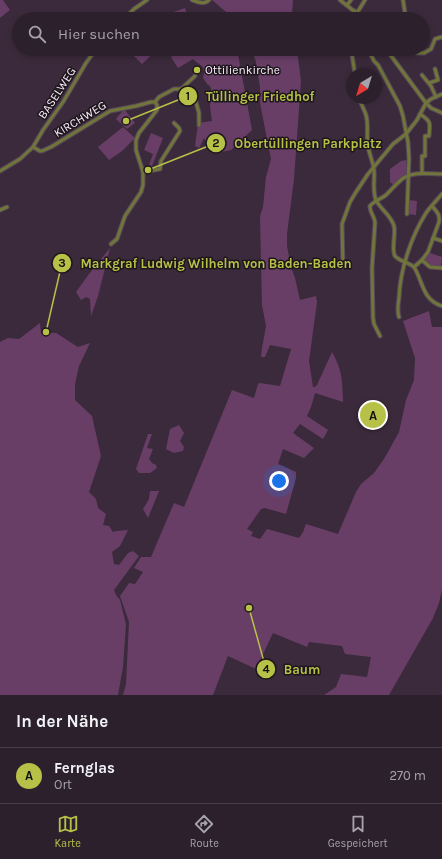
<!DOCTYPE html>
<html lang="de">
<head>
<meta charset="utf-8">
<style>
	:root { --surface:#2c202c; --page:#382d38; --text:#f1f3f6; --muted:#a6a3a9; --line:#483e48; --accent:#b7c147 }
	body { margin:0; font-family:Karla,sans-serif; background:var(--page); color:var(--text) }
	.compass { position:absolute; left:346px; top:68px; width:36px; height:36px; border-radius:50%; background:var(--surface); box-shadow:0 2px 6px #0003; rotate:218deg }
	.you { position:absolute; left:279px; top:481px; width:14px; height:14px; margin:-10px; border:3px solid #fff; border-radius:50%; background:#1a73e8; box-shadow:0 0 0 6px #1a73e833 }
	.badge { display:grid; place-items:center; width:26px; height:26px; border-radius:50%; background:var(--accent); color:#111; font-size:13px; font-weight:700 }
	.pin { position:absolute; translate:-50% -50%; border:2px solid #fff; box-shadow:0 1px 4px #0006 }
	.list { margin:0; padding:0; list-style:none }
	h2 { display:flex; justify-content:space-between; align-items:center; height:52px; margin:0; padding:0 16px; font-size:17px }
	h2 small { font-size:13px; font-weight:400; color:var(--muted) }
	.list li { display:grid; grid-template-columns:26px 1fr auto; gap:12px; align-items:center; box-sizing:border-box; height:56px; padding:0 16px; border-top:1px solid var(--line) }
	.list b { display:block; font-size:15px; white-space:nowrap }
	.list p { margin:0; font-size:13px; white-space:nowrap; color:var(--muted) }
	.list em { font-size:13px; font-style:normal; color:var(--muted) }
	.icon { flex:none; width:22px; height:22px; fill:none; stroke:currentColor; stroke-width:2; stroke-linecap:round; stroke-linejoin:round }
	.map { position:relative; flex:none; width:442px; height:695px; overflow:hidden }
	.search { position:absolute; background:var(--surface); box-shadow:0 2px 6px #0003; left:12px; right:12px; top:12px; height:44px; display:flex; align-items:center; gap:10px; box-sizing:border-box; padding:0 14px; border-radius:22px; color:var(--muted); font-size:15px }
	.sheet { height:108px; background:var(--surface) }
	nav { display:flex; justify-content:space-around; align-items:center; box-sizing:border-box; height:56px; border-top:1px solid var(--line); background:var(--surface); font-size:11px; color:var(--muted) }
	nav a { display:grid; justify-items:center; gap:2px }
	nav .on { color:var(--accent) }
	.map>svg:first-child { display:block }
</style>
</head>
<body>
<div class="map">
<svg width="442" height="695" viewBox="0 0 442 695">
	<rect width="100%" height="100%" fill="#3b2a3b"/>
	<g fill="#683e67">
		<polygon points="0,0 3,0 10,10 0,18"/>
		<polygon points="212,0 293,0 292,13 293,19 232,19 226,12"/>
		<polygon points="185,8 189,19 153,19"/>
		<polygon points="130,49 158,49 142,64 128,50"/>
		<path d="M179 49H237L252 130 231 150 217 153 208 146 204 138 199 148 195 146 198 123 212 121 210 107 211 88 209 85H208L203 78C207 65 200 66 193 59L178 68 171 57Z"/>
		<path d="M249 49H297L301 81 294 179 287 234V246L291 267 295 278 300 300 316 296 317 302 309 361 313 387H315L317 385 332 352C342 370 342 378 343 398V402L315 393 311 407 307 416 328 430 323 439 300 424 293 433 314 448 304 458 283 449 278 464 296 472V478L286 514 265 508 261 509 247 529 253 532 251 536 260 539 267 529 299 538 303 532 306 524 338 534 356 492 361 484 374 473 384 459 399 432 406 400 414 380 415 358 403 321 429 311 432 327H442V590L439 603 433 618 389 695H324L336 687 341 674 367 677 371 657 345 654 342 646 309 642 307 647 273 633 256 669 228 656 213 695H123L126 684 129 622 120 596 129 583 135 584 143 572 134 568 141 557H151L174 503 184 507 232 390 254 398 258 384 260 383 280 386 291 349 270 345 265 357H261L262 348 266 326 262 305 260 216 263 207 266 177 271 159 260 103V87L256 62 254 56 251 55Z"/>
		<polygon points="124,109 135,123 127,129 116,119"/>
		<polygon points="123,127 135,138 122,151 109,160 98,147"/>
		<polygon points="151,133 163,138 152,166 149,165 153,154 144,150"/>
		<polygon points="406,160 406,167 409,167 409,175 395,186 390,182 390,169 401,161"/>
		<polygon points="408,200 417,201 416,215 407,214"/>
		<polygon points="110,248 98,296 91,316 90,299 86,297 81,300 76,292 89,274"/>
		<path d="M430 253 442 257 441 267C434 266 428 266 425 259Z"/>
		<polygon points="40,323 41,333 56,333 78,347 90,343 79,366 75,384 75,400 92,416 101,456 89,492 96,499 98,508 106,514 103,525 109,526 113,532 116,531 128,530 120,546 112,552 114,564 119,565 128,553 133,551 139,556 114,590 116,595 120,600 126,624 123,667 118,695 0,695 0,342 8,338 19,339"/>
		<polygon points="179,425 184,433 180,441 184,447 183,451 174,453 166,449 170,429"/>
		<polygon points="148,434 152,434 147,448 153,449 149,459 152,463 156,465 157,468 150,473 139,473 136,469"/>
		<polygon points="150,491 159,491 148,518 143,509 149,499"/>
	</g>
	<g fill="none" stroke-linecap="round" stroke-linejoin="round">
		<g stroke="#594959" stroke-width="5">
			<g id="street">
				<path d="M192 0C198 2 204 5 209 0"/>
				<polyline points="340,0 364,19"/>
				<polyline points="403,0 406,19"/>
				<polyline points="347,5 351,0"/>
				<polyline points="357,13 365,0"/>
				<polyline points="124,19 134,9 147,0"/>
				<polyline points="350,19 355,11"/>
				<polyline points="351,49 355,74"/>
				<polyline points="368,49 374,61 378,65 400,106 403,116 408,142 409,158 407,214"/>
				<polyline points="386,49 426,103 431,108 442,113"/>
				<polyline points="410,49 411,53"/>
				<polyline points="417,53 424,53 431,49 435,39 442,37"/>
				<polyline points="422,75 431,86 436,97"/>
				<polyline points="429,83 438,80 435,69"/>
				<polyline points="181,89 195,76"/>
				<path d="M359 98C361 104 364 109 366 115 369 125 366 135 368 146 369 154 373 161 374 170 375 179 372 191 376 200 380 209 391 215 394 226 396 234 391 250 395 256 399 261 408 262 414 267 423 281 422 300 442 306"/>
				<path d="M420 114C432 122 430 123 429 136H425V156H422V173"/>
				<polyline points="33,147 40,151 42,151 51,147 110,111 136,106 151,102 155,102 159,97 174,89 181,89 190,95 196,102 199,113 199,125"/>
				<polyline points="0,171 20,159 33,147 43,130 63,102 86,63 96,49"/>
				<polyline points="143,172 160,169 161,161 180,131 179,128 174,123"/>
				<polyline points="0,210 7,207"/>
				<polyline points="433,238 442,241"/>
				<polyline points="111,244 117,239 125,216 141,192 143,185 143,172 136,150 136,140 139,133 157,110 157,105 155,102"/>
				<polyline points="422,260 430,267 442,268"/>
				<polyline points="343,267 342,224 350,202 356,192 368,174 393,144 406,134 417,120 426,103 431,99 442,94"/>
				<path d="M414 267 422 260 428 252 439 222C440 214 437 212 432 206"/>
				<path d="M399 317C397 311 398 304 399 298 400 270 411 237 426 213 431 206 437 200 442 194"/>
				<path d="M380 336 374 324 373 318 372 268 375 223C375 217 369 211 370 206 374 201 381 199 386 195 391 190 396 184 402 179 413 171 429 174 442 174"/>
			</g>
		</g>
		<use href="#street" stroke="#70753a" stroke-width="3"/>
	</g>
	<circle fill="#b7c147" stroke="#1e161d" stroke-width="1.5" cx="197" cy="70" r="4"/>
	<g text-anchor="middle" stroke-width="3" stroke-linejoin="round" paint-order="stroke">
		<g font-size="12" fill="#f8edf8" stroke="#1e161d" text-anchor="start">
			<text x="205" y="74">Ottilienkirche</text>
		</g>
		<g font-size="12" fill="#f8edf8" stroke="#1e161d">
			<text transform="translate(57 93) rotate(-57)" y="4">BASELWEG</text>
			<text transform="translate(80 119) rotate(-31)" y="4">KIRCHWEG</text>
		</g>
	</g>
	<path fill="none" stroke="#b7c147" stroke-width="1.5" d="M126 121L188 96M148 170L216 143M46 332L62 263M249 608L266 669"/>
	<g fill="#b7c147" stroke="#1e161d" stroke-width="1.5">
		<circle cx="126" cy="121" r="4"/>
		<circle cx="148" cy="170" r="4"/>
		<circle cx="46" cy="332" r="4"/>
		<circle cx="249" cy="608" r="4"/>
		<circle cx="188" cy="96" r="10"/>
		<circle cx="216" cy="143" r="10"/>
		<circle cx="62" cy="263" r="10"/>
		<circle cx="266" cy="669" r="10"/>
	</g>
	<g font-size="12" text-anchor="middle" font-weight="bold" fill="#111">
		<text x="188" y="100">1</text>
		<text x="216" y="147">2</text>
		<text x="62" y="267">3</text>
		<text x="266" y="673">4</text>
	</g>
	<g font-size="13" text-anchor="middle" font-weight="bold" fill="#b7c147" stroke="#1e161d" stroke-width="3" stroke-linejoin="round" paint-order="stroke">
		<text x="260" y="101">Tüllinger Friedhof</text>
		<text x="308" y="148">Obertüllingen Parkplatz</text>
		<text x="216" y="268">Markgraf Ludwig Wilhelm von Baden-Baden</text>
		<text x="302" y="674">Baum</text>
	</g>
</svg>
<svg class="compass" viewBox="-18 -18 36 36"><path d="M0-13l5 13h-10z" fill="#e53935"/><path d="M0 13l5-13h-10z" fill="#a6a3a9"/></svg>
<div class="you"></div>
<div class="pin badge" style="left:373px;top:415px">A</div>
<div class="search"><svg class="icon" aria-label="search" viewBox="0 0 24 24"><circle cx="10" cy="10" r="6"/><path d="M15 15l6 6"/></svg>Hier suchen</div>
</div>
<section class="sheet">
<h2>In der Nähe<small></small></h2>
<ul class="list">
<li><span class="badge">A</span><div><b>Fernglas</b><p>Ort</p></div><em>270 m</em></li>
</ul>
</section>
<nav>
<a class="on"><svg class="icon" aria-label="map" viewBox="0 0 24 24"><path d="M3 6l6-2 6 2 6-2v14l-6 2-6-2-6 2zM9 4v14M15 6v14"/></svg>Karte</a>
<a><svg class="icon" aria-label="directions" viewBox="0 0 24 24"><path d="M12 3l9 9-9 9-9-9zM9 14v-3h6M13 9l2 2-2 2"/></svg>Route</a>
<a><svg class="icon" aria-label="saved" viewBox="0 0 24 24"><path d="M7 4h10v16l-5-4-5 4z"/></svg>Gespeichert</a>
</nav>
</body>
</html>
